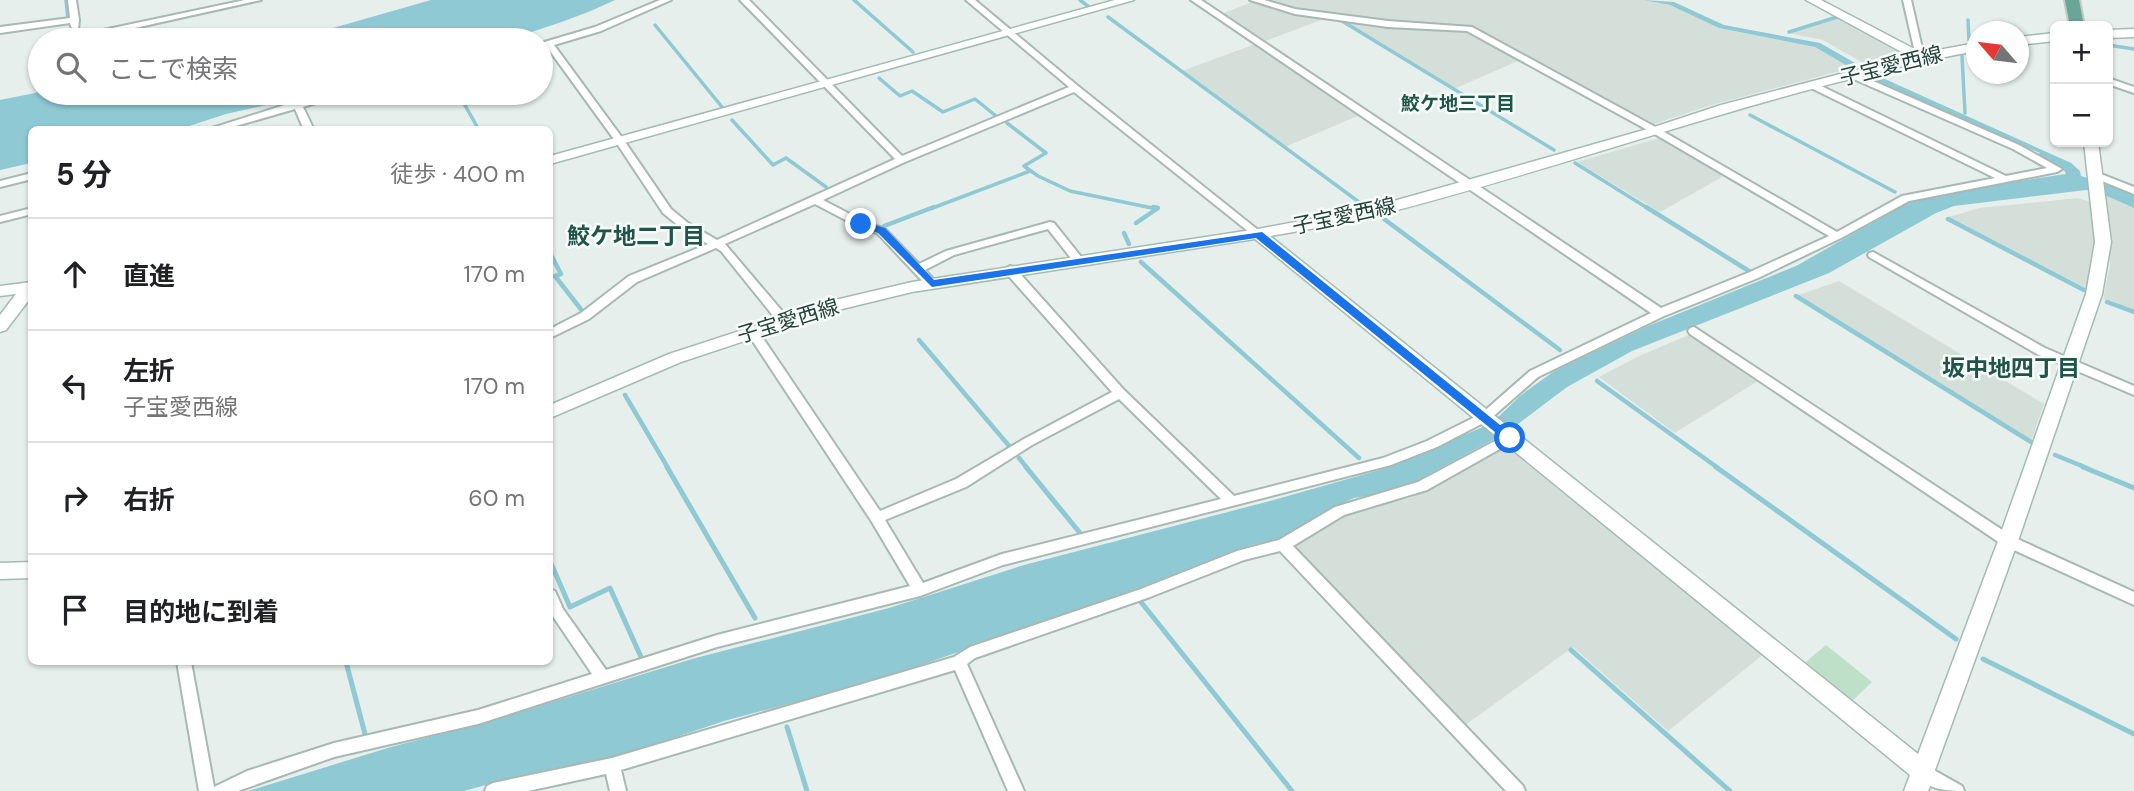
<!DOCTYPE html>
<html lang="ja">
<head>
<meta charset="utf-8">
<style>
	:root { --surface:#fff; --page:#f2f2f2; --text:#202124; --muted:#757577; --line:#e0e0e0 }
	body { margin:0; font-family:"DM Sans","Noto Sans JP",sans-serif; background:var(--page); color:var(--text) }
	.controls { position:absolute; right:21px; top:21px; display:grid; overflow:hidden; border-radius:10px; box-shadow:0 2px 5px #0004 }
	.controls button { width:63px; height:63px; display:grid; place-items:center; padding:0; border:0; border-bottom:2px solid var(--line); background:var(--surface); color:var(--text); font:35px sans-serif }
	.compass { position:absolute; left:1966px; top:21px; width:63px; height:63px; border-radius:50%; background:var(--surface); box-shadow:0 2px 5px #0004; rotate:298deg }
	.stop { position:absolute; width:21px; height:21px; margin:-16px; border:5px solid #1a73e8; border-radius:50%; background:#fff }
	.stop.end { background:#1a73e8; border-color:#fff; box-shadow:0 2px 7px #0008 }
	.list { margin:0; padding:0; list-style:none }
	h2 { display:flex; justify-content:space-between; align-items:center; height:91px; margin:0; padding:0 28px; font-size:30px }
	h2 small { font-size:23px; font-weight:400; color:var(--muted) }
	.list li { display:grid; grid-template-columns:46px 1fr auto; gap:21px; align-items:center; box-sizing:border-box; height:112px; padding:0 28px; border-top:2px solid var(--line) }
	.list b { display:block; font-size:26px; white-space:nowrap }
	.list p { margin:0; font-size:23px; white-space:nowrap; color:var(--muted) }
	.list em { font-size:23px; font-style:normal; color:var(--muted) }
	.icon { flex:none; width:38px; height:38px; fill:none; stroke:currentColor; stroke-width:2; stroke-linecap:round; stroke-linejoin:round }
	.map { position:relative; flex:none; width:2134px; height:791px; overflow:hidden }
	.search { position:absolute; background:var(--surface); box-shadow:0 2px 5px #0004; left:28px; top:28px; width:525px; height:77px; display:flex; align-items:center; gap:18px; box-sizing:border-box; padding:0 24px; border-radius:38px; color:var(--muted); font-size:26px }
	.panel { position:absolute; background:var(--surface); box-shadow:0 2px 5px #0004; left:28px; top:126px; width:525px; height:539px; border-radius:10px }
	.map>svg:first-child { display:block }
</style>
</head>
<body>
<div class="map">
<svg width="2134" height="791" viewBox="0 0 2134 791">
	<rect width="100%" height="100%" fill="#e6efeb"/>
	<g fill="#d4dfda">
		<polygon points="1262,0 1643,0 1670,5 1719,28 1815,47 1851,68 1708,106 1651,125 1472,27 1388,22 1294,9"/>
		<polygon points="1255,1 1329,17 1263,42 1221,14"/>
		<polygon points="1840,17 1900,49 1903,54 1865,64 1823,40 1787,33"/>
		<polygon points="1339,18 1389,26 1471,32 1520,60 1454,89"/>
		<polygon points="1255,44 1360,115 1285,147 1182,71"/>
		<polygon points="1659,138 1724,176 1660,212 1577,162"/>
		<polygon points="2105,195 2134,208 2134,310 2103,299 2110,266"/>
		<polygon points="2077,198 2091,202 2095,257 2086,288 1948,217 1980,208"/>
		<polygon points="1839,281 2044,404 2031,442 1796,296"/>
		<polygon points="1691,334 1761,379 1675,433 1599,377 1639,356"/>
		<polygon points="1507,443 1765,653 1668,731 1573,647 1464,726 1288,545 1359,508 1411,498"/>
	</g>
	<polygon fill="#bfe0c8" points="1826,645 1872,682 1848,705 1801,666"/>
	<g fill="#8ec9d4">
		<path d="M431 0H615C580 17 544 28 507 40H291Z"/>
		<polygon points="1643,0 1674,2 1724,25 1820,43 1876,75 2071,163 2080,171 2081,176 2134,194 2134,208 2100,193 2086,190 1954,206 1936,213 1829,273 1632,351 1567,387 1509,431 1407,486 1391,492 1354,498 1338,505 1294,535 1252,545 1113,598 878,680 724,721 614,758 511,778 464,791 248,791 391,747 488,722 692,659 889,608 1024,565 1270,501 1390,467 1492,423 1521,395 1556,370 1648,326 1796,266 1911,201 1949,191 2066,174 2063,168 2038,154 2040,153 1868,78 1815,47 1719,28 1670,5"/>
		<polygon points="40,92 40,93 319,93 226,114 180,129 32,130 31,163 0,170 0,100"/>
	</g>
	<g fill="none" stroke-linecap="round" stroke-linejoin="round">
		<g stroke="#8ec9d4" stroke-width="3.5">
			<polyline points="854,0 913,52"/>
			<polyline points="1080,0 1089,7"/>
			<polyline points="1108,17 1363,205"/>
			<polyline points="63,20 68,19 66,0"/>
			<polyline points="1968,20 1969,40"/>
			<polyline points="1342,21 1554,150"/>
			<polyline points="655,25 722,107"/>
			<polyline points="1789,32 1837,17 1833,14"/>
			<polyline points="2108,45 2134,49"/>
			<polyline points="1962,56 1965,113"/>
			<polyline points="879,78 900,96 912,91 943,112 975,99 996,116"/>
			<polyline points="424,93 428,100 455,93"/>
			<polyline points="458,93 479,130"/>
			<polyline points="1750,115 1895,192"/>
			<polyline points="732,120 773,165 786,158 826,187"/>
			<polyline points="1007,123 1046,153 1024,166 1038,176 1070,191 1157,209"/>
			<polyline points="1575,163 1649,209"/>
			<polyline points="930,209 1030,171"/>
		</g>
		<g stroke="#8ec9d4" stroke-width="4.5">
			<polyline points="1646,207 1749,271"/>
			<polyline points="1384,219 1560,350"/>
			<polyline points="1948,219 2084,290"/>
			<polyline points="1136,223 1158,208 1153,207"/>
			<polyline points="884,226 934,207"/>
			<polyline points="1124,233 1129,244"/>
			<polyline points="550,253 561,274 555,276 583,312"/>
			<polyline points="1141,262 1359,458"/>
			<polyline points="1796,296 2031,442"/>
			<polyline points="2107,302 2134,312"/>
			<polyline points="919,340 1010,447"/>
			<polyline points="1597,381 1718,468"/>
			<polyline points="625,395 668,468"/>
			<polyline points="2055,455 2087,468"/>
			<polyline points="1019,458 1027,468"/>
		</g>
		<g stroke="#8ec9d4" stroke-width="5">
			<polyline points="667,467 755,618"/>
			<polyline points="1026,467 1080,533"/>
			<polyline points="1716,467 1956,639"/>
			<polyline points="2083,467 2134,488"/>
			<polyline points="550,561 570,607 610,588 641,657"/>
			<polyline points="1141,602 1292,791"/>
			<polyline points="1571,650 1730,791"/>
			<polyline points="1983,659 2134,734"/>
			<polyline points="346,662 365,734"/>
			<polyline points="787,727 807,791"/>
		</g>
		<g stroke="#a8b8b2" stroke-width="4">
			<g id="street">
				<polygon points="68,0 76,0 79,20 78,29 72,29 70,23 0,33 0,27 70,18"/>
				<polygon points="245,0 261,0 81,40 71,39 75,36"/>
				<polygon points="660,0 671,0 601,31 554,45 623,139 671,209 688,223 717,240 895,159 740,0 749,0 902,156 1069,87 966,0 975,0 1078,86 1263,234 1262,236 1254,236 1074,92 905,162 823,200 865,222 885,229 919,264 946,251 1050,222 1054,223 1082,258 1083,260 1082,262 1074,262 1048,229 954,255 925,270 938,284 932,288 928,287 877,233 857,226 815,204 725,244 787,317 789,320 787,323 779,323 721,251 716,248 637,282 589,319 550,338 550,329 581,313 629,276 708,244 680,227 663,213 616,142 547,47 541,47 541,43 595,27"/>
				<path d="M1191 0H1201L1661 308 1750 272 1829 236 1653 133 1467 31 1388 27 1295 14 1250 0H1264L1295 9 1388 21 1472 27 1659 129 1837 232 1902 196 1995 178 1811 88V84H1817L2006 176 2047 168 2013 149 1849 77V73H1855L2019 145 2062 169 2057 172 1909 201 1841 238 1758 278 1664 316 1538 377 1489 420 1437 447 1391 465 1003 565 920 596 717 647 478 724 334 757 238 791H199L177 662H191L214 787 247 771 334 743 478 710 592 674 550 612V589L555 591 563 609 606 670 717 635 910 586 872 522 748 334 746 331 748 328H756L880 511 956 479 1024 439 1112 392 1006 273 1004 270 1010 266 1014 267 1124 390 1234 496 1383 458 1427 441 1481 414 1530 371 1651 313ZM1119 399 1221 499 1002 554 923 583 885 520 966 487 1032 445Z"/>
				<polygon points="1903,0 1911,0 1924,57 1923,59 1916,57"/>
				<polygon points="2108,78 2134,87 2134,93 2108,84"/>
				<polygon points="333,93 347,93 303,107 314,130 304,130 295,109 222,130 206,130 294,102"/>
				<polygon points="2096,172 2134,187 2134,194 2092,177 2092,173"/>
				<polygon points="32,173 32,179 0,187 0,181"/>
				<polygon points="32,208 32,214 0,222 0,216"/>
				<polygon points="1873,252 2045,348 2134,386 2134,395 2037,354 1869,257 1868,255 1869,253"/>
				<polygon points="1694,327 2013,537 2134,592 2134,605 2003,545 1690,334 1688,331 1690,328"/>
				<polygon points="1510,433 1514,435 1516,438 1514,441 1427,490 1344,515 1293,546 1523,786 1525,791 1506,791 1280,551 1244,560 1150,597 975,658 967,664 1024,791 1008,791 955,670 621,770 626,791 610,791 606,774 528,791 485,791 487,786 493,783 612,758 954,657 970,647 1141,589 1237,551 1279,540 1335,507 1418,482"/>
				<path d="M1925 765 1962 786 1964 791C1948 791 1925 790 1917 773L1919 768Z"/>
			</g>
		</g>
		<g stroke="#a4bbb3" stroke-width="3">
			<g id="secondary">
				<polygon points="1115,0 1134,0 550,164 550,156"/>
				<path d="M1806 0H1821L1922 53 1976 43V51C1772 89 1576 165 1374 216 1340 224 1305 230 1270 236L1918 754 1998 541 2086 294 2095 242 2084 142H2098L2111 242 2102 294 2018 541 1935 770 1936 773 1928 791H1904L1910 775 1255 239 912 292 838 310 681 362 550 418V405L669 354 835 300 912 282 1258 229 1369 208 1651 128 1721 105 1909 56Z"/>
				<polygon points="2134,29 2134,37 2108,38 2108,30"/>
				<polygon points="2055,33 2055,41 2018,45 2018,37"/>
				<polygon points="32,282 32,296 6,330 0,332 0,315 16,294 0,296 0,286"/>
				<polygon points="32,562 32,578 0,579 0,563"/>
			</g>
		</g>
		<g stroke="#c2cac8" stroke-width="4">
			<polygon id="primary" points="2065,0 2079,0 2084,26 2070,26"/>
		</g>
		<use href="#street" fill="#fff" fill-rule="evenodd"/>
		<use href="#secondary" fill="#fff" fill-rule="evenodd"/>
		<use href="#primary" fill="#6aa596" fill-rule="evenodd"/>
	</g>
	<polygon fill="#1a73e8" points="861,221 885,228 934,280 1262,232 1516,438 1510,442 1506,441 1256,238 932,287 878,233 857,226 856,224"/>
	<g text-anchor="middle" stroke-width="5" stroke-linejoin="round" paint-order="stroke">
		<g font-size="19" font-weight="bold" fill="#1f5548" stroke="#f7fbf9">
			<text x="1458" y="110">鮫ケ地三丁目</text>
		</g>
		<g font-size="21" fill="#24423a" stroke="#f7fbf9">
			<text transform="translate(1891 66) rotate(-14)" y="7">子宝愛西線</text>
			<text transform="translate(1344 216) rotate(-12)" y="7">子宝愛西線</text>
			<text transform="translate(788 321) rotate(-17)" y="7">子宝愛西線</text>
		</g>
		<g font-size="23" font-weight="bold" fill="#1f5548" stroke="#f7fbf9">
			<text x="636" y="244">鮫ケ地二丁目</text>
			<text x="2011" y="376">坂中地四丁目</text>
		</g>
	</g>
</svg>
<div class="controls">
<button>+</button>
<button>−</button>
</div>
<svg class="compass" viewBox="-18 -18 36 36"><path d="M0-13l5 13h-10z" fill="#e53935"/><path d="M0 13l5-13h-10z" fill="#757577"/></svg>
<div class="stop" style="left:1510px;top:438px"></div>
<div class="stop end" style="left:861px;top:224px"></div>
<div class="search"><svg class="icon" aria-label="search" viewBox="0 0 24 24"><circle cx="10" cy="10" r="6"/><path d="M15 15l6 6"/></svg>ここで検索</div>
<section class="panel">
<h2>5 分<small>徒歩 · 400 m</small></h2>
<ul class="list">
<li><svg class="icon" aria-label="ahead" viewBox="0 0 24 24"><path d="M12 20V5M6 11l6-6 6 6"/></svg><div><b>直進</b></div><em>170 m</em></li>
<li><svg class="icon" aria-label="left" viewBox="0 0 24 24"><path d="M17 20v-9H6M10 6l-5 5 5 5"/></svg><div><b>左折</b><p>子宝愛西線</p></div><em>170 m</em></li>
<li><svg class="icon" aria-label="right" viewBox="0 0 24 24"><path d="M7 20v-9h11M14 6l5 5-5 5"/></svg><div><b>右折</b></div><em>60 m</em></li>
<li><svg class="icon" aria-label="arrive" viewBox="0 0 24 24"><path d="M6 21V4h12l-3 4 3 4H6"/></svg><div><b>目的地に到着</b></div></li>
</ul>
</section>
</div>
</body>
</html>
